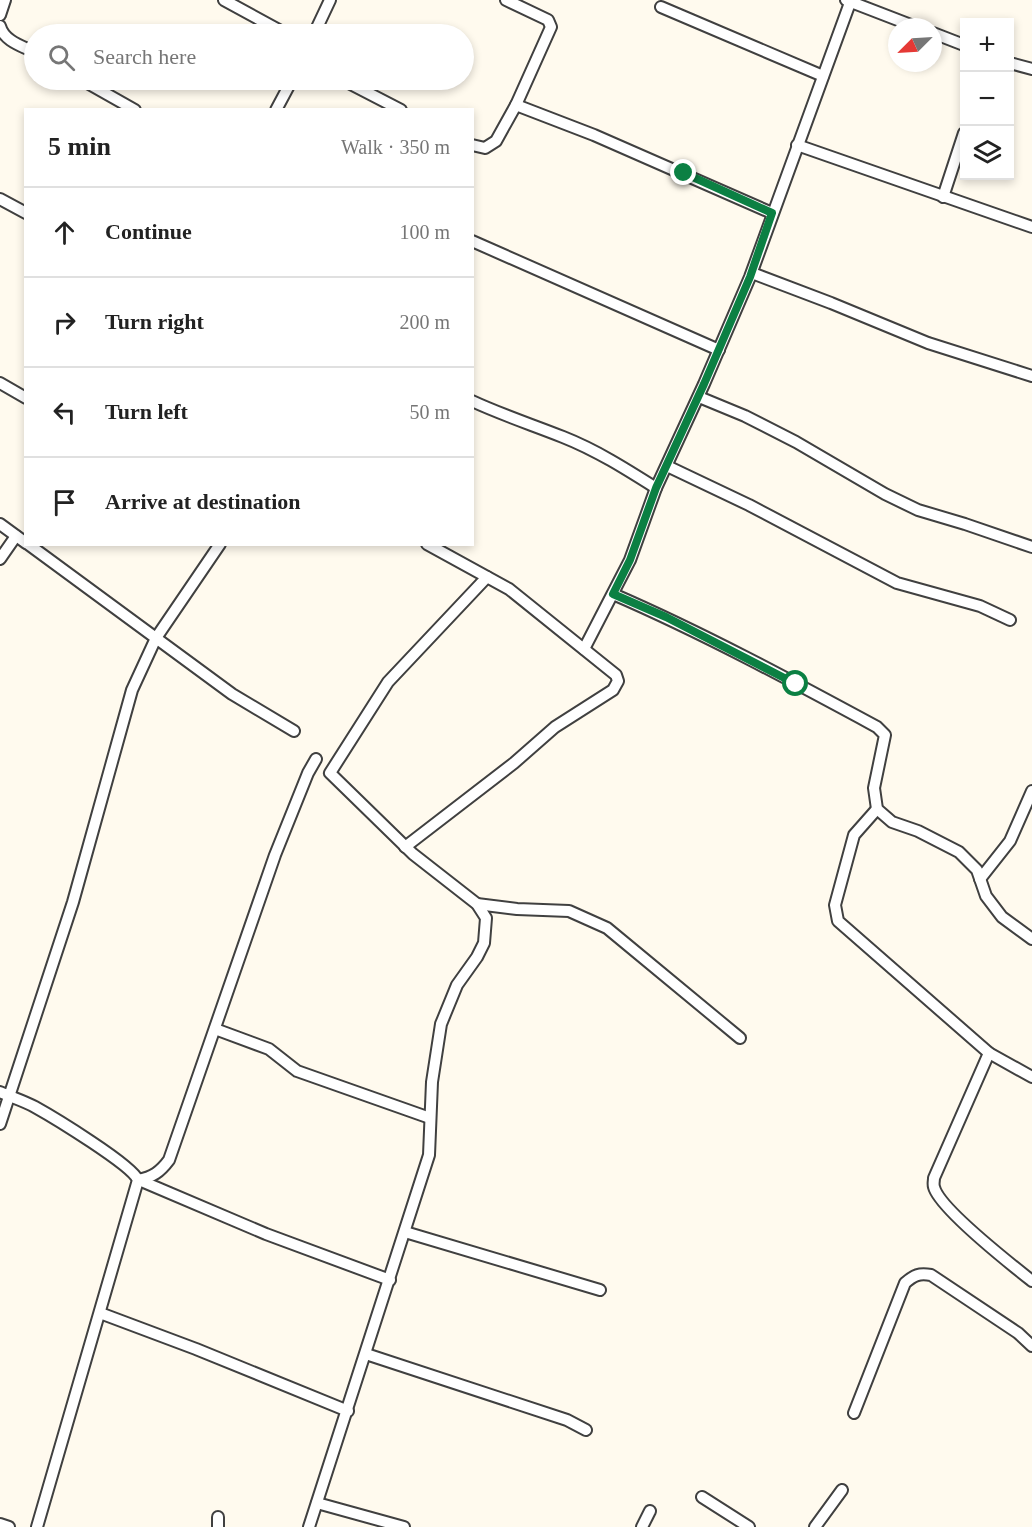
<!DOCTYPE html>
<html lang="en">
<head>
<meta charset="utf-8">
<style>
	:root { --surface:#fff; --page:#f2f2f2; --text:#222; --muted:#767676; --line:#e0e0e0 }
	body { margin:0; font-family:"Times New Roman",serif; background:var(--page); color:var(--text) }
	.controls { position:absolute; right:18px; top:18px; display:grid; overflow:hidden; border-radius:0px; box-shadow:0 3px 9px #0003 }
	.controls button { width:54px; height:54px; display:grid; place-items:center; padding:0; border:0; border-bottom:2px solid var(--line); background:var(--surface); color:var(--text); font:30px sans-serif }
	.compass { position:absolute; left:888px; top:18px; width:54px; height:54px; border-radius:50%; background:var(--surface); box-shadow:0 3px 9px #0003; rotate:246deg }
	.stop { position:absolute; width:18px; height:18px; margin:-14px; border:4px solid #0b8043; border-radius:50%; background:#fff }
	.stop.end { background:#0b8043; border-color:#fff; box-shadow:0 2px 6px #0008 }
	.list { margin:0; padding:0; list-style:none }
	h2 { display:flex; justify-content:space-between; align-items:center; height:78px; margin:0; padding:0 24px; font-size:26px }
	h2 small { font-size:20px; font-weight:400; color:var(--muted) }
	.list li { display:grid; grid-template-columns:39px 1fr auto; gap:18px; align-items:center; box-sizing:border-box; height:90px; padding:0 24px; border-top:2px solid var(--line) }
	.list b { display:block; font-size:22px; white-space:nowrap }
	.list em { font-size:20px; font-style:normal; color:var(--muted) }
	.icon { flex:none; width:33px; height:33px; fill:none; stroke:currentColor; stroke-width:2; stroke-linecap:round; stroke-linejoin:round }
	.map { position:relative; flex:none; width:1032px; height:1527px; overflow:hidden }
	.search { position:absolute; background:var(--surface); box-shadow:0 3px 9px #0003; left:24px; top:24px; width:450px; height:66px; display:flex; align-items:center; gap:15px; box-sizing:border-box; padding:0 21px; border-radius:33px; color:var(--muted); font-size:22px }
	.panel { position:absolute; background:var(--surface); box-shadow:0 3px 9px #0003; left:24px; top:108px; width:450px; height:438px; border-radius:0px }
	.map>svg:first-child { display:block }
</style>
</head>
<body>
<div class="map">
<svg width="1032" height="1527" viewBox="0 0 1032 1527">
	<rect width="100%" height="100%" fill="#fffaee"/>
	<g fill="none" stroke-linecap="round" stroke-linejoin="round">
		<g stroke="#404040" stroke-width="14">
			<g id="street">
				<polyline points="224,0 286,34"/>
				<polyline points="846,0 916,27"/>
				<polyline points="661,7 823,76"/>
				<polyline points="0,15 5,0"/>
				<path d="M0 26C4 41 22 46 34 52"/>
				<polyline points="933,33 964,45"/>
				<polyline points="314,34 330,0"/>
				<polyline points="1010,63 1032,69"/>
				<polyline points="82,80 135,110"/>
				<polyline points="343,80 401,110"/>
				<polyline points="516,105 594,135 772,213"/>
				<polyline points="276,110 292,80"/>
				<polyline points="472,145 485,148 496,141 516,105 551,27 548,20 506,0"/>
				<polyline points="797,145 1032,227"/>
				<polyline points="943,197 964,133"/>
				<polyline points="0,199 26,213"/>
				<polyline points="472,241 719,350"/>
				<polyline points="752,273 831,303 928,343 1032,376"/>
				<polyline points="0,383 26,398"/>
				<polyline points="699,397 745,416 796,442 885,494 918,510 965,524 1032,547"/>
				<path d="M472 401C502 415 533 425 563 437 596 450 626 469 656 488"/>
				<polyline points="667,466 749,505 897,583 980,606 1010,620"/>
				<polyline points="0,524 26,543"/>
				<polyline points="28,544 232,694 294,731"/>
				<polyline points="0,559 16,536"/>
				<path d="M613 594C703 633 790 680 877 727L885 735 874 788 877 809 892 822 918 831 959 852 977 870 986 896 1002 917 1032 939"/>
				<polyline points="584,649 630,560 656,488 704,384 750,277 851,0"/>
				<polyline points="877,809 854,835 835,905 838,921 989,1053 1032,1077"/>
				<polyline points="405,847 514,763 555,727 613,690 618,681 616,675 509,589 427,544"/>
				<polyline points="980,879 1010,841 1032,791"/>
				<polyline points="477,904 517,909 569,911 607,928 740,1038"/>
				<polyline points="215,1029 269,1049 297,1071 430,1118"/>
				<path d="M989 1053 934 1178C934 1181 933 1184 934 1187 939 1208 1013 1266 1032 1281"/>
				<path d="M0 1092C11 1097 24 1101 35 1107 53 1117 132 1165 138 1180L37 1527"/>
				<polyline points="0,1124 73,902 132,690 156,638 220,544"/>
				<path d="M138 1180C153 1177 160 1172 169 1160L275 855 308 773 316 759"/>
				<polyline points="139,1180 266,1234 390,1280"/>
				<polyline points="405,1232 600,1290"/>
				<polyline points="100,1313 196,1349 348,1411"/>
				<polyline points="366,1354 567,1420 586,1430"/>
				<path d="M854 1413 905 1283C914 1275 919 1273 931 1275L1018 1333 1032 1346"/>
				<polyline points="702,1497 749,1527"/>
				<polyline points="317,1503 404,1527"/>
				<polyline points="0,1524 9,1527"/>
				<polyline points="218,1527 218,1517"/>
				<polyline points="309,1527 429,1155 432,1082 441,1024 457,985 477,957 484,943 486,918 477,904 413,854 330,773 388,682 487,577"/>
				<polyline points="642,1527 650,1511"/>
				<polyline points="815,1527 842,1490"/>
			</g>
		</g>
		<use href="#street" stroke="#fff" stroke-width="10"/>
	</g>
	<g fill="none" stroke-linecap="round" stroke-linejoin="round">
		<polyline stroke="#0b8043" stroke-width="8" points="684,173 772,213 750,277 704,384 656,488 630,560 613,594 666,617 796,684"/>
	</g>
</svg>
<div class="controls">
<button>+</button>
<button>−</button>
<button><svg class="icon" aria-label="layers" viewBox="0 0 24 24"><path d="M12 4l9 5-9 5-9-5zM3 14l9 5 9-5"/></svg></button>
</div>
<svg class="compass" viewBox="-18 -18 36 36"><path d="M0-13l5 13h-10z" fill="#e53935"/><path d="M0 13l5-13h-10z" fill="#767676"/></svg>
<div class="stop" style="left:796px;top:684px"></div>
<div class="stop end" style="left:684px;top:173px"></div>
<div class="search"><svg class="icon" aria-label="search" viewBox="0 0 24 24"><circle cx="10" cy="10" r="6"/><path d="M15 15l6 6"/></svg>Search here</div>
<section class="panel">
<h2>5 min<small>Walk · 350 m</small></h2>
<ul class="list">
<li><svg class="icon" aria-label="ahead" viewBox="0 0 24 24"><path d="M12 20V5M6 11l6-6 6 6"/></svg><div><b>Continue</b></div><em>100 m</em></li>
<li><svg class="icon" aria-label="right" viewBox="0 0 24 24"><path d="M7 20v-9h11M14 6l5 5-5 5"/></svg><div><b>Turn right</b></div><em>200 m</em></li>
<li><svg class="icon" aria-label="left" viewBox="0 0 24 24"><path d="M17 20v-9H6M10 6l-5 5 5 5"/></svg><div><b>Turn left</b></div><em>50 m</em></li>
<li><svg class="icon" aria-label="arrive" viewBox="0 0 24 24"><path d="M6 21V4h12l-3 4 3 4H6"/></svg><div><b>Arrive at destination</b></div></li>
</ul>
</section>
</div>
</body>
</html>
